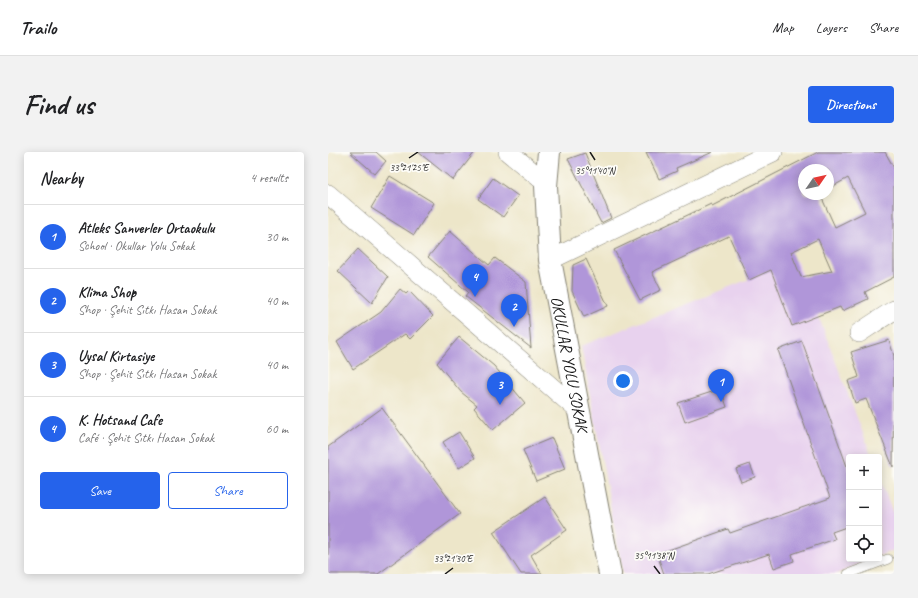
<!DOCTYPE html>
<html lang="en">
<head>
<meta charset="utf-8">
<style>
	:root { --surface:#fff; --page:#f2f2f2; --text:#202124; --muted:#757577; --line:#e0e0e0; --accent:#2563eb }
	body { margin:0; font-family:Caveat,sans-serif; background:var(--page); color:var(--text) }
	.controls { position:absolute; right:12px; bottom:12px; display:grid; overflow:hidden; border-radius:4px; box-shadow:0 2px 10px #0003 }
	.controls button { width:36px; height:36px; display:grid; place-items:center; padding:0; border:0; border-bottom:1px solid var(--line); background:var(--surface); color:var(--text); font:20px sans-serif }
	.compass { position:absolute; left:470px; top:12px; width:36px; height:36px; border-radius:50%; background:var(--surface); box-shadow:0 2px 10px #0003; rotate:56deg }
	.you { position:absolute; left:295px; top:229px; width:14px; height:14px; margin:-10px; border:3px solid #fff; border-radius:50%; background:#1a73e8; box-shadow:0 0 0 6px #1a73e833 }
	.badge { display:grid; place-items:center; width:26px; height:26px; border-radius:50%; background:var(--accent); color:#fff; font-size:13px; font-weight:700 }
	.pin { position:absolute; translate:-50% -33px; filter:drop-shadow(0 1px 2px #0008) }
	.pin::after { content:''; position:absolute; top:21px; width:14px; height:12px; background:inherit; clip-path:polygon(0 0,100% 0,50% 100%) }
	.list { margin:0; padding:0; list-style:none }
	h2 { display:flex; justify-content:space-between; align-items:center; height:52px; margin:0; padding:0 16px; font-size:17px }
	h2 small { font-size:13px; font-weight:400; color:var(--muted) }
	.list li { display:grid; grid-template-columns:26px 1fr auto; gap:12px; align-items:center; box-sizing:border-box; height:64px; padding:0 16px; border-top:1px solid var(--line) }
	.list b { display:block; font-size:15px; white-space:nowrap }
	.list p { margin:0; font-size:13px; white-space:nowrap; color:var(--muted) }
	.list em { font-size:13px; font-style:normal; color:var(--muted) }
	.actions { display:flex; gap:8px; padding:12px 16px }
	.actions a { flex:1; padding:9px 0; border:1px solid var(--accent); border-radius:4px; text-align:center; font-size:14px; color:var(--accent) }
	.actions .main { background:var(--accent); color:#fff }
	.icon { flex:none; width:22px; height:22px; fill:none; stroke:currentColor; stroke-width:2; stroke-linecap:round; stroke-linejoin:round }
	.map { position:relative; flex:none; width:566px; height:422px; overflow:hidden; border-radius:4px }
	header { display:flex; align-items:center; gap:24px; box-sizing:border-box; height:56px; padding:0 20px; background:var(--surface); border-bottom:1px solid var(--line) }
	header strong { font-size:19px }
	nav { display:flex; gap:22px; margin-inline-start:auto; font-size:14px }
	.intro { display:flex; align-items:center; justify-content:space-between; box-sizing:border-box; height:96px; padding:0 24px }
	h1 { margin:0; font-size:28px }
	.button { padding:10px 18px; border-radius:4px; background:var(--accent); color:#fff; font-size:14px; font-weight:700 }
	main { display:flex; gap:24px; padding:0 24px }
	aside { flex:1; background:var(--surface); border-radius:4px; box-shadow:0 2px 10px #0003 }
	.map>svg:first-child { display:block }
</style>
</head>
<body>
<header>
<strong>Trailo</strong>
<nav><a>Map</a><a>Layers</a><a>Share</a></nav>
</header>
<div class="intro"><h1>Find us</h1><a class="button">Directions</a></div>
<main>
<aside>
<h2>Nearby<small>4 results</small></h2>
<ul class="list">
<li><span class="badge">1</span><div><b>Atleks Sanverler Ortaokulu</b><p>School · Okullar Yolu Sokak</p></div><em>30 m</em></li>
<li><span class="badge">2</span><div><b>Klima Shop</b><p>Shop · Şehit Sıtkı Hasan Sokak</p></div><em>40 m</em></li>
<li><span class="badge">3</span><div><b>Uysal Kirtasiye</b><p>Shop · Şehit Sıtkı Hasan Sokak</p></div><em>40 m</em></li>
<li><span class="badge">4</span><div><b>K. Hotsand Cafe</b><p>Café · Şehit Sıtkı Hasan Sokak</p></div><em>60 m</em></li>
</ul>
<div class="actions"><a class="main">Save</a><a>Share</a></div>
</aside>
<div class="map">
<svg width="566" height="422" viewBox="0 0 566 422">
	<rect width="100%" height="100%" fill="#fdfcf7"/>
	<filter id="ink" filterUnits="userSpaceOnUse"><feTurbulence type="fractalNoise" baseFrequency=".025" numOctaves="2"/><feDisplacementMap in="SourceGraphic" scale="8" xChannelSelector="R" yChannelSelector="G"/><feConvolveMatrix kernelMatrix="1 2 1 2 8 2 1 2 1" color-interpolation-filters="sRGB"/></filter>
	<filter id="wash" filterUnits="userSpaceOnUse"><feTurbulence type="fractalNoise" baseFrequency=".012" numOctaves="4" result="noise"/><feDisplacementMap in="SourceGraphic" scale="16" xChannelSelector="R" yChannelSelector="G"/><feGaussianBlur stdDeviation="0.9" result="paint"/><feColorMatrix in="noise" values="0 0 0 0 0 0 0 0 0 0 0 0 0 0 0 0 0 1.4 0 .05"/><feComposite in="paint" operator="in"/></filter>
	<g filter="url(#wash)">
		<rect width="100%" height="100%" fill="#ede6c9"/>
		<g fill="#e8d2ee">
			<polygon points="469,108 544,305 521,305 521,407 544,407 508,422 295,422 253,194"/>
			<polygon points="551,324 566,364 566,398 551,404"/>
		</g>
		<g id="blocks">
			<g fill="#b096d9" fill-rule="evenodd">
				<polygon points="22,0 48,0 58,9 47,22"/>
				<polygon points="90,0 147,0 125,28"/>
				<polygon points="318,0 385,0 348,16 349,19 331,27"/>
				<path d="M490 0H557L566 16V125L537 140 540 147 514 159 512 155 464 174 443 118 421 128 401 84 324 120 333 138 312 148 286 98 383 52 384 54ZM476 18H500V37L520 26 537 60 507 75 492 42H476ZM490 87 504 119 473 125 463 100Z"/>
				<polygon points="257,1 283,66 273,71 240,7"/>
				<polygon points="62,24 106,51 86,83 43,56"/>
				<polygon points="165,26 190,44 175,65 150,47"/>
				<polygon points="122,79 161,113 167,106 198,130 203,196 137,144 140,140 100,105"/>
				<polygon points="30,97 60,125 44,151 10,119"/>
				<polygon points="258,107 280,154 256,165 244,139 245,113"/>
				<polygon points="72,137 78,142 81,139 105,164 82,187 77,182 25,217 9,190 53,160"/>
				<polygon points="131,185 166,214 197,251 165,278 146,256 149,253 133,240 109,211"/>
				<polygon points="561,188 566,204 565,315 538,247 527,251 520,229 531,225 523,200"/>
				<polygon points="474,189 521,320 521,374 504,380 507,387 464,402 466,409 446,416 441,402 380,422 336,422 329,402 400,377 402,381 502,346 450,198"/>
				<polygon points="393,237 399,255 357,270 350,251"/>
				<polygon points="54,256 132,362 50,422 0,422 0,295"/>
				<polygon points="131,280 147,306 131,316 115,290"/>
				<polygon points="224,286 237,317 208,329 195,298"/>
				<polygon points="422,312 427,325 413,330 408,317"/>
				<polygon points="217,345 239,378 203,403 214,422 193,422 165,380"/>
			</g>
		</g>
	</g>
	<g filter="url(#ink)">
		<use href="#blocks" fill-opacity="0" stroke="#848172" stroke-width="1"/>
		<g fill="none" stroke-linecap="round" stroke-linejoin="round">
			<g stroke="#848172" stroke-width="10">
				<polyline id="service" points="520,422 560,407"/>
			</g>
			<g stroke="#848172" stroke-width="20">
				<g id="minor">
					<polyline points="180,0 218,31"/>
					<polyline points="0,42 250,258"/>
					<polyline points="222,108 445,0"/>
					<polyline points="531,181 566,158"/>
				</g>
			</g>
			<g stroke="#848172" stroke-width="24">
				<g id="tertiary">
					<path id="s1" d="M221 0 218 34 222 108 282 422"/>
				</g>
			</g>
			<use href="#service" stroke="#fff" stroke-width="9"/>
			<use href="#minor" stroke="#fff" stroke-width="19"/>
			<use href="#tertiary" stroke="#fff" stroke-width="22"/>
		</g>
	</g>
	<path fill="none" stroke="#1c1c1c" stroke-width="1.5" d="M262 0 267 8M81 6 90 0M326 414 332 422M117 422 125 416"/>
	<g text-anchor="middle" stroke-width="3.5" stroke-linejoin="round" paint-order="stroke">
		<g font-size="17" fill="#1c1c1c" stroke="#fdfcf7">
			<text dy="6" stroke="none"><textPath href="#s1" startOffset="214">OKULLAR YOLU SOKAK</textPath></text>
		</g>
	</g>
	<g font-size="10" text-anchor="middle" fill="#1c1c1c" stroke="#fdfcf7" stroke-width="3.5" stroke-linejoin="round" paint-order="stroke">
		<text x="81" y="19">33°21'25"E</text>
		<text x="267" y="22">35°11'40"N</text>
		<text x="326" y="407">35°11'38"N</text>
		<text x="125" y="410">33°21'30"E</text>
	</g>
</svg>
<div class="controls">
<button>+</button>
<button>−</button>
<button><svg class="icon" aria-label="locate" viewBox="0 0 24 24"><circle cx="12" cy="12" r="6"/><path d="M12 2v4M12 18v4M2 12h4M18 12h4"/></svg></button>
</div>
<svg class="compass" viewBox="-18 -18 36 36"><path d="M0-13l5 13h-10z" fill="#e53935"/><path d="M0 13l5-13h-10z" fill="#757577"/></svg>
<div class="you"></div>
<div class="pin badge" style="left:393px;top:250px">1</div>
<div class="pin badge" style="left:186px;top:175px">2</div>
<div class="pin badge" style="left:172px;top:253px">3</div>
<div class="pin badge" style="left:147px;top:145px">4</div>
</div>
</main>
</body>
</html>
